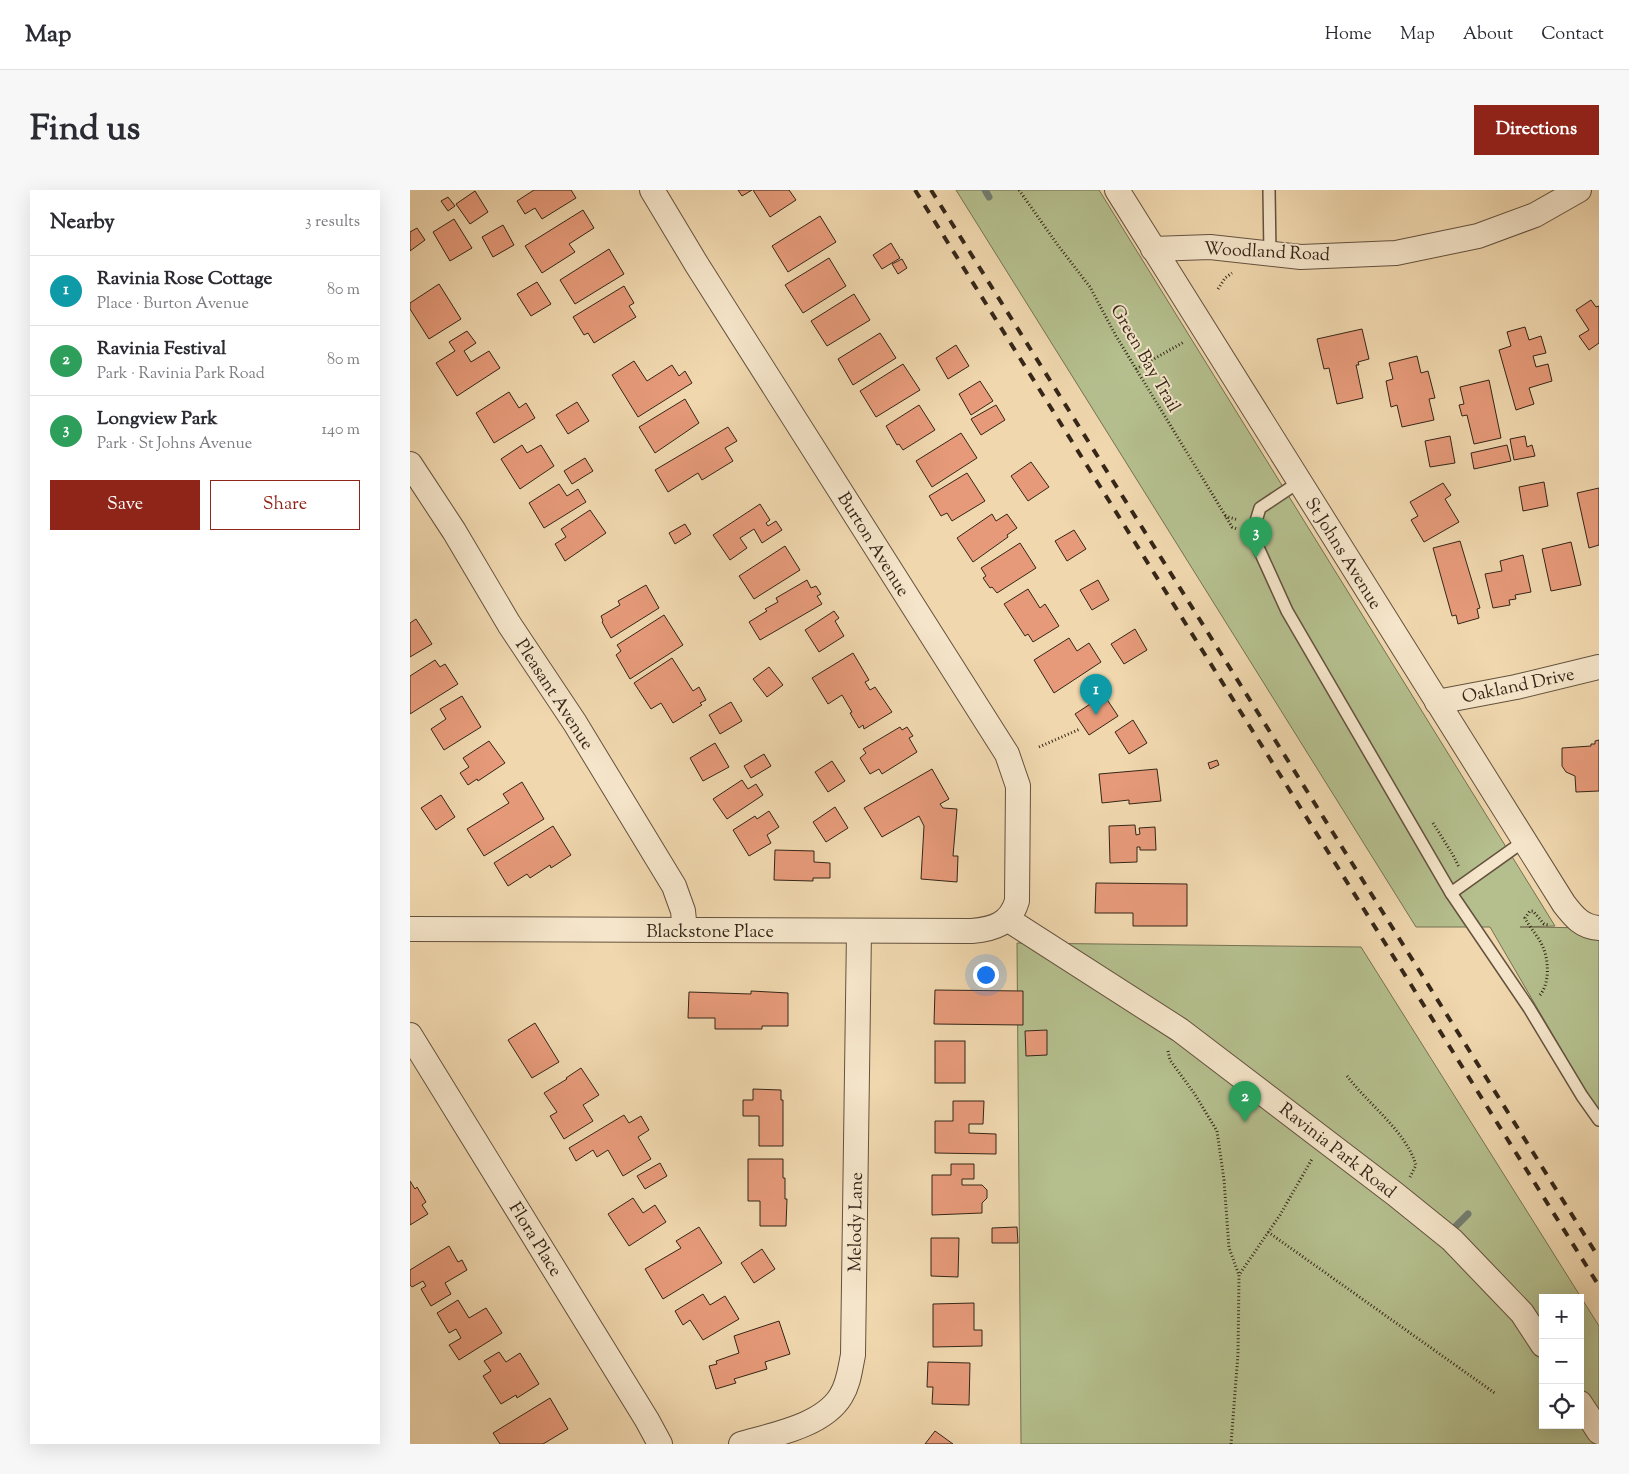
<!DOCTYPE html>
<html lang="en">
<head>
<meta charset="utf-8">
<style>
	:root { --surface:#fff; --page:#f7f7f7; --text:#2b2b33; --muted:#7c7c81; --line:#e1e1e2; --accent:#8f2418 }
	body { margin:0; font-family:"Sorts Mill Goudy",serif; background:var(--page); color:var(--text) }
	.controls { position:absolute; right:15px; bottom:15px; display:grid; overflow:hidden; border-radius:0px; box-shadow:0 5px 20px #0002 }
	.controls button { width:45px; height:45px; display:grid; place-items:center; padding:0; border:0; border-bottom:1px solid var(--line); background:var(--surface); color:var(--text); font:25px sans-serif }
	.you { position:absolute; left:575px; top:784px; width:18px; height:18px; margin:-12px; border:4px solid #fff; border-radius:50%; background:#1a73e8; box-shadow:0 0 0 8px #1a73e833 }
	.badge { display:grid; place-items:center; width:32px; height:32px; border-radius:50%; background:var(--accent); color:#fff; font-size:16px; font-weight:700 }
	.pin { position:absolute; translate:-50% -41px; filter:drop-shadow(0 1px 2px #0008) }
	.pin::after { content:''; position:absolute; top:26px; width:18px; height:15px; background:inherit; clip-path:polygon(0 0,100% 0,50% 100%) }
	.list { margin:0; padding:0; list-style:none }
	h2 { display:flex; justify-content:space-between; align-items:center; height:65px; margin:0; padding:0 20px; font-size:21px }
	h2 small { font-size:16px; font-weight:400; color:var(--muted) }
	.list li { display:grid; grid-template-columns:32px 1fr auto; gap:15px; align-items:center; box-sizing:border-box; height:70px; padding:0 20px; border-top:1px solid var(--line) }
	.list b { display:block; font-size:19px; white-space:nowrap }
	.list p { margin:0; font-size:16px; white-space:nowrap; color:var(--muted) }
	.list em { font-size:16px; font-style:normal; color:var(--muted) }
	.actions { display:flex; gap:10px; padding:15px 20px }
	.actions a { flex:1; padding:11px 0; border:1px solid var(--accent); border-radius:0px; text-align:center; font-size:18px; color:var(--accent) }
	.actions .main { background:var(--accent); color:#fff }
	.icon { flex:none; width:28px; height:28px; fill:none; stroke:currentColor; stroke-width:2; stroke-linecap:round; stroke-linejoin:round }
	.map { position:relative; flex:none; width:1189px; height:1254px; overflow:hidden; border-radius:0px }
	header { display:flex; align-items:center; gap:30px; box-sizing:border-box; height:70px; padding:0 25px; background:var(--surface); border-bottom:1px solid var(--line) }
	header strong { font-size:24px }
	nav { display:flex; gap:28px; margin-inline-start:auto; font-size:18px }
	.intro { display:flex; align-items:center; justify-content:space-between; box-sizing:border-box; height:120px; padding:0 30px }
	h1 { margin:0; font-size:35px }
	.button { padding:12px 22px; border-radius:0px; background:var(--accent); color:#fff; font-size:18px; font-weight:700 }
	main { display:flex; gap:30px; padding:0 30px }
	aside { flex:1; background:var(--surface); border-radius:0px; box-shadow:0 5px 20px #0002 }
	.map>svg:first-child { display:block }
</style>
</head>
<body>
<header>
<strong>Map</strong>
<nav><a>Home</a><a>Map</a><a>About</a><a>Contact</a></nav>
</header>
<div class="intro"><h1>Find us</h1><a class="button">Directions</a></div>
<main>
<aside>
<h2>Nearby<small>3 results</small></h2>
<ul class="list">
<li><span class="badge" style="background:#0f9aa8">1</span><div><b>Ravinia Rose Cottage</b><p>Place · Burton Avenue</p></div><em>80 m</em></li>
<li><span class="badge" style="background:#2e9e5b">2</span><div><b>Ravinia Festival</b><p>Park · Ravinia Park Road</p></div><em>80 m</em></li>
<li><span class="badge" style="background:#2e9e5b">3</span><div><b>Longview Park</b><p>Park · St Johns Avenue</p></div><em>140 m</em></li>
</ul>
<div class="actions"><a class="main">Save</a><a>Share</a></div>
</aside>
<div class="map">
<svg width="1189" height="1254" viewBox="0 0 1189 1254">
	<rect width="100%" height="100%" fill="#f0d7ae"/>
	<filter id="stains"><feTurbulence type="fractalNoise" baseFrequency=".004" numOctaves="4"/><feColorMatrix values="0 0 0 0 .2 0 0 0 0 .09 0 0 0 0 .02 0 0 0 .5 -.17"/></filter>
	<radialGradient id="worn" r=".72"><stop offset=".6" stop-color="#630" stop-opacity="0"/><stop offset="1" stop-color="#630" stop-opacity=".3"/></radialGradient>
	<g fill="#b5bf8e" stroke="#757253" fill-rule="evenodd">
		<polygon points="546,0 689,0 1145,736 1110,737 1189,738 1189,924 1080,737 1006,737"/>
		<path d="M607 753 951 757 1189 1136V1254H611ZM1133 1108H1170V1235H1133Z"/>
	</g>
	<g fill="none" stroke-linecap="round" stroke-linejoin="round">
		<g stroke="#727e72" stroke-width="7">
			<polyline points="575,0 579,7"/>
			<polyline points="1044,1038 1058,1024"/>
		</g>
	</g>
	<g fill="#e69a79" stroke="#352618">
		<polygon points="124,0 161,0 166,8 132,29 125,18 115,24 107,11"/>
		<polygon points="328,0 342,0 332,6"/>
		<polygon points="343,0 379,0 386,10 360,27"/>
		<polygon points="65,1 78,22 60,34 46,14"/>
		<polygon points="38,7 45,16 38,21 31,11"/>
		<polygon points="173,20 184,38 159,54 165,62 132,83 115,56"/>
		<polygon points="410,26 426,52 378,82 362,56"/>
		<polygon points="44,29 62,58 40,71 23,42"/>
		<polygon points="93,35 104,55 83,67 72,47"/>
		<polygon points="7,38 15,50 0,61 0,42"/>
		<polygon points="481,53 490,68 472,79 463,65"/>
		<polygon points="199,59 214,84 165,114 150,90"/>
		<polygon points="419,68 436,96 393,123 375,95"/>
		<polygon points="492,69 497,78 488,84 482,74"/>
		<polygon points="127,92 141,114 121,126 107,104"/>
		<polygon points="29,94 51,129 19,149 0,119 0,113"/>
		<polygon points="214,96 224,113 219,116 226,127 184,153 178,143 174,145 163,127"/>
		<polygon points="444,104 460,130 417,156 401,131"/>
		<polygon points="1181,110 1186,117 1189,116 1189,153 1179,160 1169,146 1179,140 1166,120"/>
		<polygon points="1115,137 1119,150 1131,146 1136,163 1123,166 1126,177 1138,174 1142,191 1119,198 1124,214 1106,220 1089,160 1101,156 1097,142"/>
		<polygon points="952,139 959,169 948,172 949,175 946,175 953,208 927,214 919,178 914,179 907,149"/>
		<polygon points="57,141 66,153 54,161 61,172 79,161 90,178 47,206 26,173 45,161 39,152"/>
		<polygon points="470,143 486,168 443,195 428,169"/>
		<polygon points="546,155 559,176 538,189 526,168"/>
		<polygon points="1007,166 1011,183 1018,181 1025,208 1019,209 1024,230 992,237 987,215 981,217 976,191 983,189 979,173"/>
		<polygon points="224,171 237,191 262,175 269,186 275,181 282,193 228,227 202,185"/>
		<polygon points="493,174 510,200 466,227 450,201"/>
		<polygon points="1079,190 1091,248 1064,254 1057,225 1052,226 1049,215 1054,214 1050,197"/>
		<polygon points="570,191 583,211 561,225 549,204"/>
		<polygon points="99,202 109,218 116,213 125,228 84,253 66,223"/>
		<polygon points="275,209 289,233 245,263 229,237"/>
		<polygon points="167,212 179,231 158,244 146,225"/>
		<polygon points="509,215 525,240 493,260 489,254 487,255 476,236"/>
		<polygon points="586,215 595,230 571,245 561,229"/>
		<polygon points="318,237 327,251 315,258 323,271 292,290 288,283 258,302 245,280"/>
		<polygon points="551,243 567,268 522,297 506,271"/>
		<polygon points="1040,246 1045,273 1020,277 1015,251"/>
		<polygon points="1115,246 1117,257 1122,255 1125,266 1104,270 1100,249"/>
		<polygon points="112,255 117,263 131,255 144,276 110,299 91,269"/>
		<polygon points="1097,255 1101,271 1064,279 1061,263"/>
		<polygon points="175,268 183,281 162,294 154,281"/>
		<polygon points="621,272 639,297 618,311 601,286"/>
		<polygon points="557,283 575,311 542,331 537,323 531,326 519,306"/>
		<polygon points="1134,292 1138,316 1113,321 1109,297"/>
		<polygon points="1033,293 1041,305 1035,309 1049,332 1014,352 1001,330 1008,326 1000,312"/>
		<polygon points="149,294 157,306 168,299 176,312 134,338 119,313"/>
		<polygon points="1189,298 1189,355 1179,358 1167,303"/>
		<polygon points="350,314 360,330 356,333 358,336 366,331 372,340 352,353 344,339 330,348 337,358 320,370 303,345"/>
		<polygon points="180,320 196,343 155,371 145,354 156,347 151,339"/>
		<polygon points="582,324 586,331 597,324 607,338 597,345 598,347 563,372 547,348"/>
		<polygon points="275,334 281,344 265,354 259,343"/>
		<polygon points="664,340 676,359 657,371 645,351"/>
		<polygon points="1050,351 1070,418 1067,419 1069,428 1048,434 1046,425 1042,426 1023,358"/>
		<polygon points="1161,352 1171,395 1141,401 1132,359"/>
		<polygon points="610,353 626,378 587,403 582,397 580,398 573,388 576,386 571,378"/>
		<polygon points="375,356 390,380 344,409 329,386"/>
		<polygon points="1113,365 1121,402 1105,405 1106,409 1099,410 1100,415 1083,418 1075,384 1092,381 1090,371"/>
		<polygon points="397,390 401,398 406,396 411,404 407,406 412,414 350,450 339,432 357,421 355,419 368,412 366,408"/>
		<polygon points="688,390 699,410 682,420 670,400"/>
		<polygon points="236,395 249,418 201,448 192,432 193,431 191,426 210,415 208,411"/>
		<polygon points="618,399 630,418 635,414 649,436 623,452 618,444 615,446 594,414"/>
		<polygon points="424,421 429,428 425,431 434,446 409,462 395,440"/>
		<polygon points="254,425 273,455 220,489 206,465 211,461 207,455"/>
		<polygon points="6,429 22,454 0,467 0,433"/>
		<polygon points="725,439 737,460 714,474 701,454"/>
		<polygon points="659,448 667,461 679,453 691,472 644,503 624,470"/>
		<polygon points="443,463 459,490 455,492 460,500 465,497 482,522 454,539 453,535 449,538 440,523 442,522 432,505 418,514 402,488"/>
		<polygon points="262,468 283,501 289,497 296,510 290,513 292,515 263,533 251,513 241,519 224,493"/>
		<polygon points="25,470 30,477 35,474 48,494 0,524 0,486"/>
		<polygon points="359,477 373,495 357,507 343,489"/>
		<polygon points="694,505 708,526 679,545 665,524"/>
		<polygon points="52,506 71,537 34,560 21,539 36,529 30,519"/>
		<polygon points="321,512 332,531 310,544 299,525"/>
		<polygon points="723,530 737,553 719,564 705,542"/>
		<polygon points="490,537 492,540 497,537 503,546 499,548 507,562 472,584 469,579 460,584 450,568 456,563 453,559"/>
		<polygon points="1189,550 1189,601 1166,602 1165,586 1156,582 1152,576 1152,558 1181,556 1181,554 1185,554 1185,551"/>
		<polygon points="79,551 95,573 68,591 67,589 58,595 50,583 59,577 53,568"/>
		<polygon points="305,553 319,577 293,591 280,568"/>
		<polygon points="354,564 361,576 341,588 334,576"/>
		<polygon points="807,570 809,575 800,579 798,573"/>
		<polygon points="422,571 435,591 418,602 405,582"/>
		<polygon points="522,579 539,609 530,614 533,618 547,619 543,666 548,666 547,692 511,689 514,636 509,626 472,647 454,618"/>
		<polygon points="747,579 751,611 719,614 719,610 692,613 689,584"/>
		<polygon points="332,590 338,599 346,594 353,605 317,629 303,609"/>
		<polygon points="112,592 134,629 74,666 57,639 99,613 93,604"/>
		<polygon points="31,605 45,627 26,640 11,618"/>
		<polygon points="425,617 438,638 416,652 403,632"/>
		<polygon points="359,621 369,637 357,645 361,653 339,666 323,640 345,626 347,629"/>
		<polygon points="725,635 726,645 730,644 729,638 745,637 746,660 730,660 730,657 727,657 727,672 700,673 699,636"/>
		<polygon points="143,636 161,665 141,678 140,675 120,688 117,684 98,696 84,673"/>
		<polygon points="365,660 404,661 404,672 420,673 420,688 403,688 403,691 364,690"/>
		<polygon points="686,693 777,694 777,736 723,736 723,723 685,723"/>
		<polygon points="525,800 613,801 613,835 524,834"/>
		<polygon points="341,801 378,803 378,836 352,836 352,839 305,839 305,828 278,828 279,802 341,804"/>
		<polygon points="125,833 149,872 122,888 98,850"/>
		<polygon points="637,840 637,865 616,866 615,841"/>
		<rect x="525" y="851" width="30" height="42"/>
		<polygon points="171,878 189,905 173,915 183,931 154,949 140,926 147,922 134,903 157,889 156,888"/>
		<polygon points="343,899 371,900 371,910 373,910 373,956 349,956 349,926 333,926 333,910 343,910"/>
		<polygon points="543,911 574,911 573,934 559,934 559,943 586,944 586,964 525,963 525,931 543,931"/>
		<polygon points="214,925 219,933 231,926 239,940 228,947 241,969 213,986 198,960 187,967 183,960 166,971 159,958"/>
		<polygon points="338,969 373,969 373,988 375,988 375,1009 377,1009 376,1036 350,1036 350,1011 338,1011"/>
		<polygon points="250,973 257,986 235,999 227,986"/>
		<polygon points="541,974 564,974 564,989 552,989 552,995 572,995 577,1000 577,1008 572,1013 572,1023 522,1025 522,985 541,985"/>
		<polygon points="0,991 5,999 7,997 16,1012 12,1015 18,1024 0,1035"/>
		<polygon points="223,1008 233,1023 245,1015 256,1032 219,1056 198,1024"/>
		<polygon points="289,1037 312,1073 253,1109 235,1079 271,1058 266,1051"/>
		<polygon points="607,1037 608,1053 582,1053 582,1038"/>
		<polygon points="521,1048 549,1048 548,1087 521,1086"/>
		<polygon points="39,1056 48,1072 52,1070 57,1080 35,1093 41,1104 21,1116 11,1099 16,1096 13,1091 2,1097 0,1095 0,1080"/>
		<polygon points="352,1059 365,1079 344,1093 331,1073"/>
		<polygon points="293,1104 300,1115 315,1106 329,1129 293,1150 280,1130 273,1135 265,1121"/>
		<polygon points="48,1110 59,1128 76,1118 92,1143 49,1170 39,1155 51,1148 46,1139 39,1143 27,1123"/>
		<polygon points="564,1113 564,1140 572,1140 572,1156 523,1157 523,1114"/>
		<polygon points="369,1131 380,1164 355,1172 357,1179 324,1189 326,1193 306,1199 299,1176 307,1174 306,1171 329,1163 324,1146"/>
		<polygon points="89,1162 96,1172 110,1163 129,1194 107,1208 106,1205 91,1214 73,1186 81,1181 74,1171"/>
		<polygon points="518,1172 560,1173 559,1215 522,1214 523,1197 517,1197"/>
		<polygon points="140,1208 158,1239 133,1254 90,1254 83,1243"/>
		<polygon points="525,1241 543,1254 515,1254"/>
	</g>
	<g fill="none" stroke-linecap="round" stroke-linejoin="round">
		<g stroke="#64523e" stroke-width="14">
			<g id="service">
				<polyline points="859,0 860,64"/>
				<polyline points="889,292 850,318 842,344 877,421 1041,703 1119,818 1172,906 1189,930"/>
				<polyline points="1041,703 1114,651"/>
			</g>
		</g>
		<g stroke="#64523e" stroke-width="26">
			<g id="minor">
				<path d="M707 0 1154 714C1164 727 1172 737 1189 738"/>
				<polyline points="743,59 800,57 891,67 986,63 1068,46 1125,25 1169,0"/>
				<polyline points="0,274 44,341 99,434 165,533 264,696 273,721 275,740"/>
				<polyline points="1027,512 1106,497 1189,477"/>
				<polyline points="597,729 770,840 985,1004 1042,1050 1112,1123 1133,1155"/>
				<path d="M0 739 562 741C584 739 600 734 607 711L608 596 597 564 287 75 242 0"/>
				<polyline points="0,845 237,1230 250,1254"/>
				<polyline points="1170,1213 1189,1242"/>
				<path d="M331 1254C362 1245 413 1236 431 1206 439 1193 440 1179 443 1165L449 741"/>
			</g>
		</g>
		<g stroke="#352618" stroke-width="3" stroke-dasharray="1 2.5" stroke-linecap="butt">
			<polyline points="609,0 647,54 680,97 706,146 815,325 822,337 827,339"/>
			<polyline points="808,99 815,88 822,83"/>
			<polyline points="726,179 774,152"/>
			<polyline points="815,326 828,330"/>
			<polyline points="629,557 670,539"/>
			<polyline points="1023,633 1043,665 1049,677"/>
			<path d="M1130 805C1140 793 1139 769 1132 755 1128 746 1120 738 1115 728L1120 721H1123L1134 734 1139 735"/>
			<polyline points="758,861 760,870 784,903 807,941 814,990 819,1058 829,1085"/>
			<path d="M937 886C959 915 995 940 1006 975L1000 987"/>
			<polyline points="858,1042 1086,1204"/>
			<polyline points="821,1254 828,1164 829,1085 870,1025 902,969"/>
		</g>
		<use href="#service" stroke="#f5e5ca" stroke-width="11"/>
		<use href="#minor" stroke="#f5e5ca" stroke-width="24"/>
		<g stroke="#352618" stroke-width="4" stroke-dasharray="9 9" stroke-linecap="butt">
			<polyline points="505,0 1189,1096"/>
			<polyline points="521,0 1189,1068"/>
		</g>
	</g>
	<g text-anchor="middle" stroke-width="4" stroke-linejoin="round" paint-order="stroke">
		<g font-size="18" fill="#352618" stroke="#f5e5ca">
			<text transform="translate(857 61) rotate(3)" y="6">Woodland Road</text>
			<text transform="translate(736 168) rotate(60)" y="6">Green Bay Trail</text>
			<text transform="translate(464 354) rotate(58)" y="6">Burton Avenue</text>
			<text transform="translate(934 363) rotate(58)" y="6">St Johns Avenue</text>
			<text transform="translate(1108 495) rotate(-12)" y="6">Oakland Drive</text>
			<text transform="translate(145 504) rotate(57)" y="6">Pleasant Avenue</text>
			<text x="300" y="747">Blackstone Place</text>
			<text transform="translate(928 960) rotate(38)" y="6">Ravinia Park Road</text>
			<text transform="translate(445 1032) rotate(-89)" y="6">Melody Lane</text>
			<text transform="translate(126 1049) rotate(58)" y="6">Flora Place</text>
		</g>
	</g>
	<rect width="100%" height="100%" filter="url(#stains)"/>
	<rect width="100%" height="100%" fill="url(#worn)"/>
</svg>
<div class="controls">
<button>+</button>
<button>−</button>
<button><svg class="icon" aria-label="locate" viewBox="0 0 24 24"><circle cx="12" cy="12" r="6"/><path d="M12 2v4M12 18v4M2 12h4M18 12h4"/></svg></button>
</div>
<div class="you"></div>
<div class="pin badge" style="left:686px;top:525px;background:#0f9aa8">1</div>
<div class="pin badge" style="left:835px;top:932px;background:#2e9e5b">2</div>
<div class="pin badge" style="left:846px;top:368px;background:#2e9e5b">3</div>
</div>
</main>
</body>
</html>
